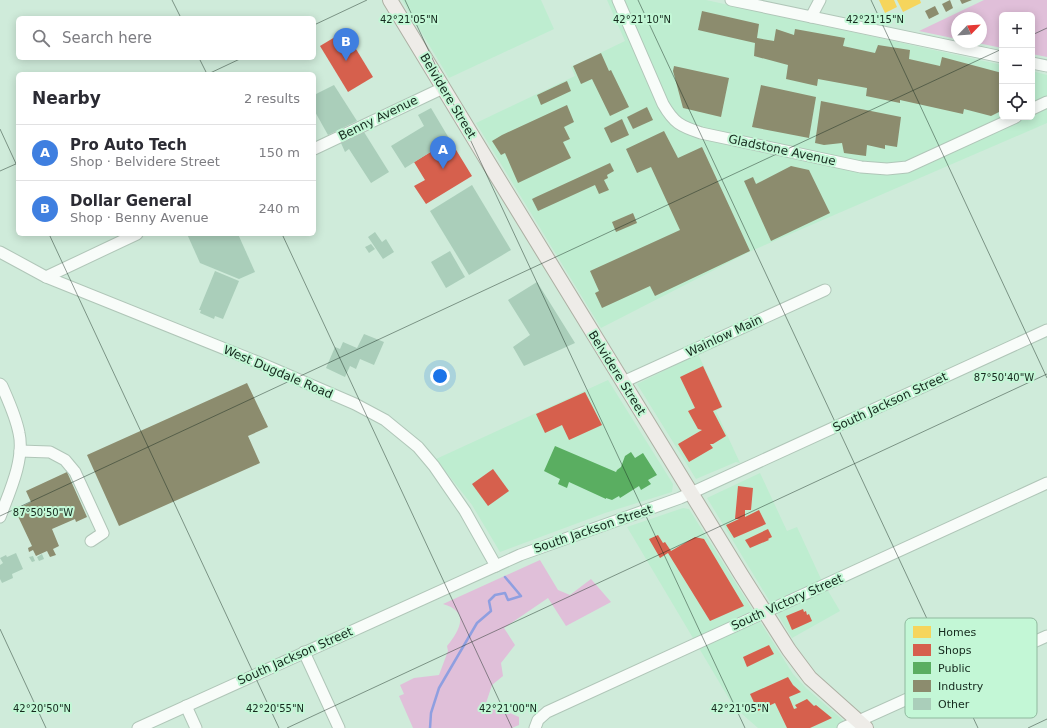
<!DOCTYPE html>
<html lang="en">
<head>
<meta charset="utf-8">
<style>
	:root { --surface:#fff; --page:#f7f7f7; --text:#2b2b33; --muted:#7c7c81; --line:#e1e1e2; --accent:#db2777 }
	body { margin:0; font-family:"DejaVu Sans",sans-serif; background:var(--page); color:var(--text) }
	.controls { position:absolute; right:12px; top:12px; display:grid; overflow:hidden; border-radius:6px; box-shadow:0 2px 10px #0003 }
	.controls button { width:36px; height:36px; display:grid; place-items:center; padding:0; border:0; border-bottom:1px solid var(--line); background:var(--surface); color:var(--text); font:20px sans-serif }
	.compass { position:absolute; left:951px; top:12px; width:36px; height:36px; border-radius:50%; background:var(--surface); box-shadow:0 2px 10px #0003; rotate:65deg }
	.you { position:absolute; left:440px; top:376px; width:14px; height:14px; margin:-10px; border:3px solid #fff; border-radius:50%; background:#1a73e8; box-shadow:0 0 0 6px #1a73e833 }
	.badge { display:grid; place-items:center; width:26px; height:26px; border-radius:50%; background:var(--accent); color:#fff; font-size:13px; font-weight:700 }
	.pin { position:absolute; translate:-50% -33px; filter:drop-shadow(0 1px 2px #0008) }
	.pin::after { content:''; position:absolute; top:21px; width:14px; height:12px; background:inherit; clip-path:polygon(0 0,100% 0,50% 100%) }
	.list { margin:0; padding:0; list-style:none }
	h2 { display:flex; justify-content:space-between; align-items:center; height:52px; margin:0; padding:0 16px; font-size:17px }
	h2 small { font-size:13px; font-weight:400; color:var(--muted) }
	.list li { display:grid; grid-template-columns:26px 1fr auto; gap:12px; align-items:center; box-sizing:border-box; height:56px; padding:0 16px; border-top:1px solid var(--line) }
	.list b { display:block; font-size:15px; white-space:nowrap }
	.list p { margin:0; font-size:13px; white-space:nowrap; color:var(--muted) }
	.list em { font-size:13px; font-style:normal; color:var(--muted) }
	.icon { flex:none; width:22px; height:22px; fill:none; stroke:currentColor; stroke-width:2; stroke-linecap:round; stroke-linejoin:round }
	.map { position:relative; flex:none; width:1047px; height:728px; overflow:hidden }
	.search { position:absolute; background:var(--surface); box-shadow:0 2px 10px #0003; left:16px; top:16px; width:300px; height:44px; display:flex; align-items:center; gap:10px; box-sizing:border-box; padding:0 14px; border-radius:6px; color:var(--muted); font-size:15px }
	.panel { position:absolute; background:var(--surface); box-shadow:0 2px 10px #0003; left:16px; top:72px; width:300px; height:164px; border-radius:6px }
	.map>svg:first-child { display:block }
</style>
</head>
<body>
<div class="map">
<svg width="1047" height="728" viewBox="0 0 1047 728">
	<rect width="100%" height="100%" fill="#cfebda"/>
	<g fill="#beedd0">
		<polygon points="402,0 541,0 554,29 449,78"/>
		<polygon points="607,0 706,0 1002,65 1002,117 1032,117 1032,71 1047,75 1047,123 751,251 601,328 476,123 575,76 571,67 625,41"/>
		<polygon points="698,354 723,407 716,411 740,463 736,462 696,479 637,384"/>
		<polygon points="608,380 673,484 672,492 605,513 500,552 472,505 436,459"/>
		<polygon points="760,473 787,531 797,527 821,579 840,611 792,638 707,498"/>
		<polygon points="683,508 689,509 793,674 806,688 852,728 758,728 734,707 627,527"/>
	</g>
	<g fill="#e0bfd9">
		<polygon points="984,0 1047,0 1047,57 1032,54 1032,15 1002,15 1002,48 973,42 981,42 981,18 957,18 957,39 919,31"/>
		<path d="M540 560 558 590 570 595 591 579 611 602 566 626 548 598 504 628 515 645 501 663 503 676 492 685 486 703 519 717V725L512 728H413L399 696 404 694 400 685 414 678 439 675 448 651 447 646C459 631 471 612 443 604Z"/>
	</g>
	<g fill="#f6d55c">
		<polygon points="879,0 894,0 897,7 885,13"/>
		<polygon points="897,0 920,0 921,3 903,12"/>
	</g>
	<g fill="#d6604d">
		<polygon points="345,31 373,77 348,92 320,46"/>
		<polygon points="450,140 472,176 426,204 414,186 425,180 414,162"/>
		<polygon points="703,366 722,407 713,411 726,436 713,444 710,444 713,448 689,462 678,444 702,430 698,429 688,411 695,408 680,377"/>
		<polygon points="585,392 602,425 569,440 562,425 545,433 536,414"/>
		<polygon points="493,469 509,491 488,506 472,484"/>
		<polygon points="738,486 753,488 751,510 745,510 745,517 759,510 766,524 734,538 726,525 739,519 735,519"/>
		<polygon points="768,529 772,537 768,539 769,540 750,548 745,540"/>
		<polygon points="658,535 663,543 665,542 671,551 695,537 704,539 744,606 710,621 668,553 660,558 649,539"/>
		<polygon points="803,609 804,612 806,611 807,615 809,614 812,621 792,630 786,616"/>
		<polygon points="769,645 774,654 747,667 743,657"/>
		<polygon points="788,677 793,685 801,692 789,697 794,709 797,708 795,705 807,699 814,706 816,705 832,718 810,728 787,728 775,703 758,711 750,694"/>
	</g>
	<polygon fill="#5aae61" points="555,446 616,472 617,470 621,467 625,456 631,452 635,458 643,453 657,475 648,480 651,484 641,490 639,486 620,498 619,496 612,500 606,498 606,499 569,482 567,488 558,484 560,479 544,471"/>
	<g fill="#8c8c6e">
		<polygon points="950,0 953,8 946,12 942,4"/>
		<polygon points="960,0 972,0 962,4"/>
		<polygon points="935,6 939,14 929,19 925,11"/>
		<polygon points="702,11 759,24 757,38 774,41 776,29 794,35 795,29 845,38 843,46 875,53 878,45 910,50 909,59 940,66 942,57 1002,73 1002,105 1000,104 999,112 991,116 964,109 963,114 900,100 900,103 866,96 867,88 818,79 817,86 786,79 788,65 754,56 755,43 698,30"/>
		<polygon points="601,53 609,71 611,70 629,107 610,116 592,79 581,84 573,66"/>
		<polygon points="674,66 729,78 721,117 683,108 673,71"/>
		<polygon points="567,81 571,91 541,105 537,95"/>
		<polygon points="761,85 816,97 809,138 752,127"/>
		<polygon points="821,101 901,117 897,147 885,145 885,149 867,145 866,156 844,153 842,143 824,145 815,143"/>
		<polygon points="567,105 574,122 564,127 570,139 563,142 571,158 518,183 505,153 501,155 492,141 502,135"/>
		<polygon points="647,107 653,120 633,129 627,117"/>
		<polygon points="622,119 629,135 611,143 604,128"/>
		<polygon points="664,131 678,158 702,147 750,251 655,296 650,286 602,308 595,293 599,291 590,271 680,230 651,167 637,173 626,149"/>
		<polygon points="610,163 614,171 607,175 608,178 604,180 609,190 599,194 595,185 538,211 532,199 536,197"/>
		<polygon points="791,166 809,170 830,213 771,241 744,181 753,177 756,184"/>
		<polygon points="633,213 637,223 616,232 612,222"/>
		<polygon points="247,383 268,427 248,436 260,463 119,526 87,455"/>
		<polygon points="67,472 87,517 76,522 75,519 52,529 59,546 53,549 56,555 50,557 47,551 36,556 33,550 29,552 28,548 32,546 15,510 31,502 26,491"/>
	</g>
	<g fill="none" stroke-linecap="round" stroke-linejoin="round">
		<polyline stroke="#8f9fe0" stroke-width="2.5" points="430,728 431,713 439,688 477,623 491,611 489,601 495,595 505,593 508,600 521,596 505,577"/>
	</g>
	<g fill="#aaceba">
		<polygon points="334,85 357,121 328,135 314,110 314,95"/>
		<polygon points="431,108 450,140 405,168 391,146 424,126 418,115"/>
		<polygon points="364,132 389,172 371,183 349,149 345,152 341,143"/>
		<polygon points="472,185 511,250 469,275 430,211"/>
		<polygon points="375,232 382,242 386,239 394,252 383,259 368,237"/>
		<polygon points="187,234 238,234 255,272 239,279 200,263"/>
		<polygon points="371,244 375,249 369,253 365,247"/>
		<polygon points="450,251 465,277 446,288 431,262"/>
		<polygon points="215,271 239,281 223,319 215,316 214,319 200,313 201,310 199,310"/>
		<polygon points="537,282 575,343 524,366 513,347 530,335 508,300"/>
		<polygon points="364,334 384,342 374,365 360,359 356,369 350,366 345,377 326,368 335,347 340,349 343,342 357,348"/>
		<polygon points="16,553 23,569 12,574 13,578 2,583 0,579 0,565 3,563 0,558 6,555 7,557"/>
		<polygon points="42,554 44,559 39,561 37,557"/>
		<polygon points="33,556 35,561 32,562 29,557"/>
	</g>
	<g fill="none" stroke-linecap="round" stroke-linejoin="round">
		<g stroke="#b0c6b8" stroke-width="13">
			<g id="minor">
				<path d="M618 0 663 104C674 123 680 126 701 133L861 167 887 169 907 167 1016 117"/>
				<polyline points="731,0 1002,57"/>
				<polyline points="811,17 820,0"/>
				<polyline points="1032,63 1047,66"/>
				<polyline points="1032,109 1047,102"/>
				<polyline points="314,149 443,88"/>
				<polyline points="0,252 46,277 260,363 355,404 385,420 418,447 434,466 465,511 496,566"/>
				<polyline points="46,277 137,234"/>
				<polyline points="623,382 825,290"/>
				<path d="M0 384 2 386C9 402 16 417 19 433 25 459 9 493 0 517"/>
				<polyline points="20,451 50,452 65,460 75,472 103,533 91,541"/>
				<polyline points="304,652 339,728"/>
				<polyline points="186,706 196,728"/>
				<polyline points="138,728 520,555 680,498 1047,330"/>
				<polyline points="535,728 538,720 547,712 1047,483"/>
				<polyline points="843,728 1047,636"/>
			</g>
		</g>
		<g stroke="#adafa3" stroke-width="16">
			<polyline id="major" points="390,0 493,170 742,576 789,650 810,678 866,728"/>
		</g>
		<use href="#minor" stroke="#f8fcf9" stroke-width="11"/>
		<use href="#major" stroke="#eeece8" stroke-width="14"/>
	</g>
	<path fill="none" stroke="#15291d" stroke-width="1" stroke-opacity="0.45" d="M172 0 181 18M405 0 745 728M638 0 978 728M871 0 1047 378M314 25 367 0M1032 35 1047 28M199 58 207 74M208 74 242 58M0 129 18 168M0 171 18 163M49 234 279 728M282 234 512 728M0 516 1002 49M0 629 46 728M287 728 1047 374M1028 728 1047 719"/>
	<g text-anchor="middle" stroke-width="4" stroke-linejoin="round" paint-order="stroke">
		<g font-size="12" fill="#15291d" stroke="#c3f7d6">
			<text transform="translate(448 96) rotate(59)" y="4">Belvidere Street</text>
			<text transform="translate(378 118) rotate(-26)" y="4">Benny Avenue</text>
			<text transform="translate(782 150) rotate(12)" y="4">Gladstone Avenue</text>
			<text transform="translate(724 336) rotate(-25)" y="4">Wainlow Main</text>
			<text transform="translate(278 372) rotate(23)" y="4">West Dugdale Road</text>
			<text transform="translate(617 373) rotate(58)" y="4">Belvidere Street</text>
			<text transform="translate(890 402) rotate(-25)" y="4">South Jackson Street</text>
			<text transform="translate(593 529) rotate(-19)" y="4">South Jackson Street</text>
			<text transform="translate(787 602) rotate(-24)" y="4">South Victory Street</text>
			<text transform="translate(295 656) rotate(-24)" y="4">South Jackson Street</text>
		</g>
	</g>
	<rect x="905" y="618" width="132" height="100" rx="6" fill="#c3f7d6" stroke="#8fb99e" stroke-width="1"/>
	<rect x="913" y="626" width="18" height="12" fill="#f6d55c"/>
	<rect x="913" y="644" width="18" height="12" fill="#d6604d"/>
	<rect x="913" y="662" width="18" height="12" fill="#5aae61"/>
	<rect x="913" y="680" width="18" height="12" fill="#8c8c6e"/>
	<rect x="913" y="698" width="18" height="12" fill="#aaceba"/>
	<g font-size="11" fill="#15291d">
		<text x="938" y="636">Homes</text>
		<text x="938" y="654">Shops</text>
		<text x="938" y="672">Public</text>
		<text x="938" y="690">Industry</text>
		<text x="938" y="708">Other</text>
	</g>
	<g font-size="10" text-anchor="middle" fill="#15291d" stroke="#c3f7d6" stroke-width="4" stroke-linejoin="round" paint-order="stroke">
		<text x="409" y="23">42°21'05"N</text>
		<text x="642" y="23">42°21'10"N</text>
		<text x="875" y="23">42°21'15"N</text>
		<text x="1004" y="381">87°50'40"W</text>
		<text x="43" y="516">87°50'50"W</text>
		<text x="275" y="712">42°20'55"N</text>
		<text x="42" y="712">42°20'50"N</text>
		<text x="508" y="712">42°21'00"N</text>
		<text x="740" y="712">42°21'05"N</text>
	</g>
</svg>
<div class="controls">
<button>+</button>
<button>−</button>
<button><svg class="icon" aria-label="locate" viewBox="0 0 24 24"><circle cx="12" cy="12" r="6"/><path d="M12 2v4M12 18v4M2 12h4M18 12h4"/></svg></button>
</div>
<svg class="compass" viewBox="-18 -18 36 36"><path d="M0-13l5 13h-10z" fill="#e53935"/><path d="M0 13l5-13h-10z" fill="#7c7c81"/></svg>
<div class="you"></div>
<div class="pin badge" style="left:443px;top:169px;background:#3f7fe0">A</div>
<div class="pin badge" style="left:346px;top:61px;background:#3f7fe0">B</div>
<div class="search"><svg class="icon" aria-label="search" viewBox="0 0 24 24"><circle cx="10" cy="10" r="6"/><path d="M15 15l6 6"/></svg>Search here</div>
<section class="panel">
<h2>Nearby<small>2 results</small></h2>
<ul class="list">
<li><span class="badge" style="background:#3f7fe0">A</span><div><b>Pro Auto Tech</b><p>Shop · Belvidere Street</p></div><em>150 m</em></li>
<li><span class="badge" style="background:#3f7fe0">B</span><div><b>Dollar General</b><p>Shop · Benny Avenue</p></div><em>240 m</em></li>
</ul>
</section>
</div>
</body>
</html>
